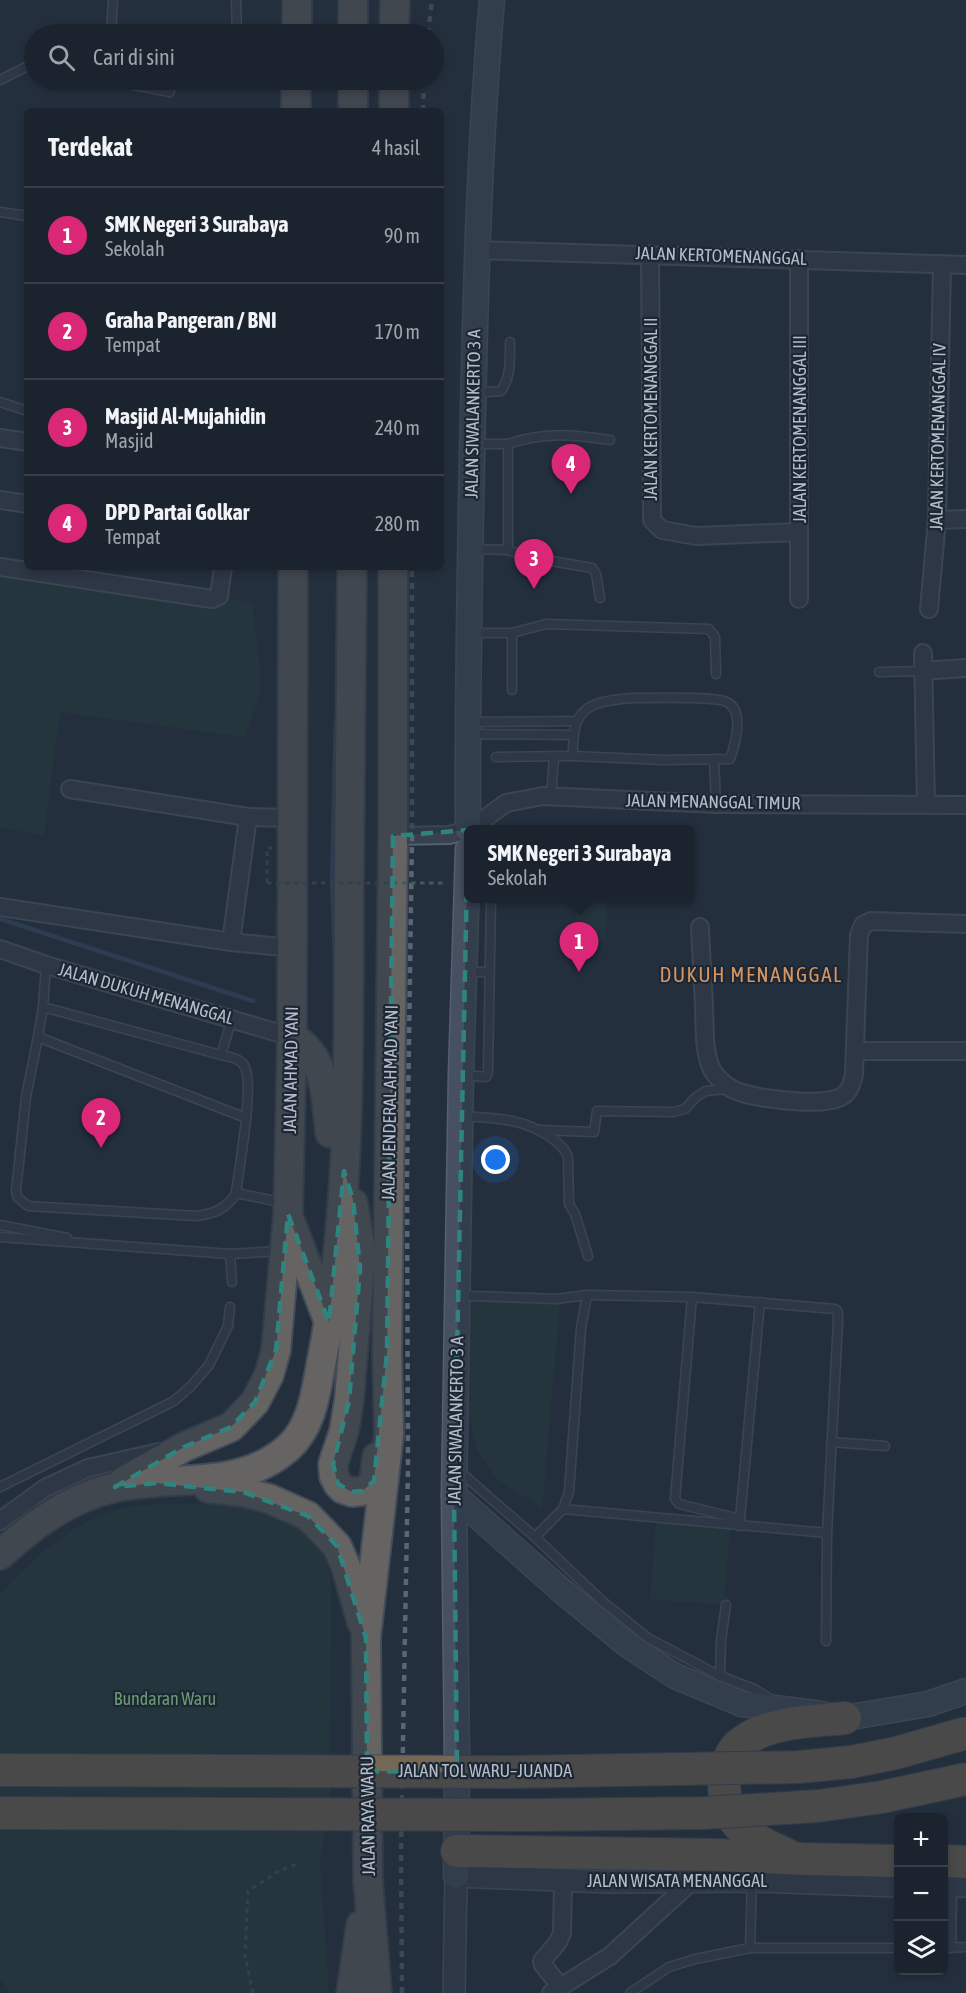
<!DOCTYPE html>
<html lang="id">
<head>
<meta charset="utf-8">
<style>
	:root { --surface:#1b232e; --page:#242b36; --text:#f1f3f6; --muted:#a0a4aa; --line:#39404a; --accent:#db2777 }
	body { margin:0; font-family:"Asap Condensed",sans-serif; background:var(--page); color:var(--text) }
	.controls { position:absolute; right:18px; bottom:18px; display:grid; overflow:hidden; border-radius:9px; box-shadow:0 3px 9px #0003 }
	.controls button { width:54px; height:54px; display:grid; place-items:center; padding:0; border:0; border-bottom:2px solid var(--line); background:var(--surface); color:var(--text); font:30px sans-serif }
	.you { position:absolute; left:496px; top:1160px; width:21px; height:21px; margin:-15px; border:4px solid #fff; border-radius:50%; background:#1a73e8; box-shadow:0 0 0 9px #1a73e833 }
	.badge { display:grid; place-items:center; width:39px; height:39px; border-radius:50%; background:var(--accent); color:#fff; font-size:20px; font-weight:700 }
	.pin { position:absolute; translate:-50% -50px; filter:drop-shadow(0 2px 3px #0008) }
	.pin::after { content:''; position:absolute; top:32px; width:21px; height:18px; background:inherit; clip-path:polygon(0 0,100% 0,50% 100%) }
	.popup { position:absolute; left:464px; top:825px; width:231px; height:78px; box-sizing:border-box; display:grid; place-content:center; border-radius:9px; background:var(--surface); filter:drop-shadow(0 2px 4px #0005); font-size:20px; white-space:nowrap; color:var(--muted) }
	.popup b { font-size:22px; color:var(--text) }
	.popup::after { content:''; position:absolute; left:50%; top:100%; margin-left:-12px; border:12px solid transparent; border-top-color:var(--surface) }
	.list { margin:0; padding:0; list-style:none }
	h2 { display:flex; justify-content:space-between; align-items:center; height:78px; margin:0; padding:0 24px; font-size:26px }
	h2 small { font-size:20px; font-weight:400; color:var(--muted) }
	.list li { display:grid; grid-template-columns:39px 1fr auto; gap:18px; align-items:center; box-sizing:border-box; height:96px; padding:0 24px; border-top:2px solid var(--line) }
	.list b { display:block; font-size:22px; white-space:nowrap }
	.list p { margin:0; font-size:20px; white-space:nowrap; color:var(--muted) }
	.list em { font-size:20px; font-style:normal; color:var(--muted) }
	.icon { flex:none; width:33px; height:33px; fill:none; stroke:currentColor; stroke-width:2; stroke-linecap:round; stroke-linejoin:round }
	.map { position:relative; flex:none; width:966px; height:1993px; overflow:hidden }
	.search { position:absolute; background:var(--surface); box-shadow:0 3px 9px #0003; left:24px; top:24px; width:420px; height:66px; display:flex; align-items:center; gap:15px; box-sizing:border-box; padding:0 21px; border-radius:33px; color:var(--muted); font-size:22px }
	.panel { position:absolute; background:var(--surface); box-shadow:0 3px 9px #0003; left:24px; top:108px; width:420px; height:462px; border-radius:9px }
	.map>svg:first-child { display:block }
</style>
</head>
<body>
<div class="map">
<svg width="966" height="1993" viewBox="0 0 966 1993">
	<rect width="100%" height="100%" fill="#242f3e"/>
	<g fill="#263c3f">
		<polygon points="0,564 252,602 259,657 261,693 245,736 237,736 60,712 44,836 0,827"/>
		<polygon points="577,899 607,899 606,940 575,939"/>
		<polygon points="471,1298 560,1304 542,1508 496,1478 477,1450 469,1412"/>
		<path d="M249 1505 306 1529 322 1552 331 1575 330 1805 320 1862 329 1993H12L0 1979V1594C35 1556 84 1511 138 1506 174 1502 213 1505 249 1505Z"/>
		<polygon points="656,1522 730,1528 724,1605 650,1599"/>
	</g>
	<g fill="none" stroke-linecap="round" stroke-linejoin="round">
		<g stroke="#394c67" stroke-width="4.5">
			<polyline points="0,919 253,1001"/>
			<polyline points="335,961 332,880 336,720"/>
		</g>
		<g stroke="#565f6c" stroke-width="11">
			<g id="service">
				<polyline points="236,0 237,34"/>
				<polyline points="111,34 113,0"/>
				<polyline points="0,80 34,63"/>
				<polyline points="118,80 123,83 170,92"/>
				<polyline points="244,80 292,81"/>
				<polyline points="0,212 27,216"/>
				<path d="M474 390 487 392 501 391C511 378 510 357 510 342"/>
				<polyline points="0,402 27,411"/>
				<polyline points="473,444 508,444 508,550 528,557 592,568 596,574 600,598"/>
				<path d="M508 444C544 432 572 434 610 440"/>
				<polyline points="473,549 508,550"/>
				<polyline points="470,633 512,633 546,624 709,629 715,637 716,674"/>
				<polyline points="512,633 512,690"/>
				<polyline points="879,672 922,671"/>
				<path d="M632 698C649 698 716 696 727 702 745 711 735 745 730 759L663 760 573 756C572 707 587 702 632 698Z"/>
				<polyline points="471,722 576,721"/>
				<polyline points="471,734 573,735"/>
				<polyline points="496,757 573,756"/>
				<polyline points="714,759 716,804"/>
				<polyline points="551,797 554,757"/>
				<polyline points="46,965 43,1007 38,1037 246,1118"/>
				<polyline points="465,972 489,972"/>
				<path d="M38 1037 26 1097 16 1191 18 1198 28 1206 196 1216C213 1214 227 1209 236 1193 239 1168 254 1087 245 1067 241 1058 229 1057 221 1055L43 1007"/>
				<polyline points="221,1055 232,1019"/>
				<polyline points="464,1075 486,1077 488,1073 491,898"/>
				<path d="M461 1116C495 1118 525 1118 553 1139 560 1145 565 1149 568 1157L569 1204 575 1214 588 1256"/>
				<polyline points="541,1130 594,1132 597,1111 673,1112 685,1109 696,1097 706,1091 727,1089"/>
				<polyline points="236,1193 285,1203"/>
				<polyline points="0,1225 67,1238"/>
				<polyline points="0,1237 230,1254 281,1251"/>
				<polyline points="230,1254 232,1282"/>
				<polyline points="460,1293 472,1296 556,1299 587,1295 581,1328 569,1492 563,1509 535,1537"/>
				<polyline points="692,1297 675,1499 679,1504 740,1519 739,1526"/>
				<polyline points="831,1442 885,1446"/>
				<polyline points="458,1470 535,1537 602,1601 648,1638 720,1676 754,1689 772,1700"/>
				<polyline points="0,1487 174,1401 191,1386 209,1365 228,1326 230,1307"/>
				<polyline points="563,1509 827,1533 838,1321 838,1312 835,1309 692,1297 587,1295"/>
				<polyline points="740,1519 760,1302"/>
				<polyline points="826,1641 827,1533"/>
				<polyline points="720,1676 721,1640 726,1605"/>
				<polyline points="750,1948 752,1881"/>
				<polyline points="944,1948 966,1947"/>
				<polyline points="951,1948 952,1886"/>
				<polyline points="630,1993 669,1967 695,1959 750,1948 898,1948"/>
			</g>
		</g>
		<g stroke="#565f6c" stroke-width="20">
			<g id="minor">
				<polyline points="476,250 966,265"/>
				<polyline points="650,254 652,520 662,530 696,536 799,532"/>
				<polyline points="0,438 27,442"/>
				<polyline points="0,500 27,504"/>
				<polyline points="937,520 966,519"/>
				<polyline points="0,567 212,599 219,596 223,567"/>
				<polyline points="799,599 799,259"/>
				<polyline points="929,609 937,520 942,264"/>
				<polyline points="923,653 926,804"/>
				<polyline points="922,671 966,668"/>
				<polyline points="70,789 248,817 231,942"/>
				<polyline points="248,817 293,818"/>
				<polyline points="469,830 506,803 543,796 716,804 966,805"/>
				<polyline points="393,836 449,835 468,830"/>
				<polyline points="0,907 231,942 292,948"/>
				<path d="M700 927C701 953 703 980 704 1006 705 1027 703 1050 712 1070 716 1077 725 1085 732 1089 752 1099 821 1107 841 1097 850 1092 852 1083 854 1074L859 935 863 925 871 921 966 924"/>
				<polyline points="0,949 46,965 292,1037"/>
				<polyline points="855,1051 966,1051"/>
				<polyline points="0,1521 45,1488 88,1468 159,1452"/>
				<polyline points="560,1986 543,1965 542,1961 558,1942 562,1933 563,1880"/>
				<polyline points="551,1993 610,1956 692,1881"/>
			</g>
		</g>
		<g stroke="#565f6c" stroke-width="24">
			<g id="tertiary">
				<polyline points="944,1886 966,1886"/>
				<polyline points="454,1993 456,1876 607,1882 752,1881 898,1886"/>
			</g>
		</g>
		<g stroke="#565f6c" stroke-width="27">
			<g id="secondary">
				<path d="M468 830C467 690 470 551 473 412 476 274 480 137 492 0"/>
				<polyline points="454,1495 561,1590 629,1646 675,1676 742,1704 815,1713 845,1718 928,1704 966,1691"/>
				<polyline points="456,1876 457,1759 454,1495 461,1074 468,849"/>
			</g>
		</g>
		<g stroke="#434c59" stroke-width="32">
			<g id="trunk">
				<polyline points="353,0 353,34"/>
				<polyline points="297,34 297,0"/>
				<polyline points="394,34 395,0"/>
				<polyline points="353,80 353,111"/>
				<polyline points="296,111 296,80"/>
				<polyline points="394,111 394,80"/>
				<path d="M292 1037C327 1056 326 1099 330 1133"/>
				<polyline points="353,1203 360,1245 360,1268 349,1401 344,1431 333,1464 334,1476 338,1484 343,1489 352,1492 362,1491 370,1487 374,1481 377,1457"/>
				<polyline points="290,1221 327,1317"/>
				<polyline points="124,1481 184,1447 231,1427 255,1402 269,1375 276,1350 288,1214 292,1037 293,567"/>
				<polyline points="208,1488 243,1492 270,1499 308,1516 337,1546 346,1567 362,1623"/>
				<path d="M0 1555C33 1525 69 1498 113 1488 172 1474 238 1492 288 1448 313 1426 316 1390 322 1359 353 1203 348 1041 349 882 350 777 351 672 352 567"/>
				<polyline points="351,1993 361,1925"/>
				<polyline points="377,1993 368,1881 366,1638 389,1434 387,1353 393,836 393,567"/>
			</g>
		</g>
		<g stroke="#434c59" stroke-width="34">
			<g id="motorway">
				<polyline points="457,1851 719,1855 804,1859 898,1861"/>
				<path d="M786 1854C747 1838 719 1820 725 1774 727 1762 732 1749 742 1742 771 1721 810 1722 845 1718"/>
				<polyline points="944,1861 966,1862"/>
			</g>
		</g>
		<g stroke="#44595c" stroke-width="3" stroke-dasharray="4.5 4.5" stroke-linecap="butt">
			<polyline points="267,883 267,848 273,848"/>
			<polyline points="253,1993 245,1956 248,1891 279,1871 297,1864"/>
		</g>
		<use href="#service" stroke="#38414e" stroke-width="8"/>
		<use href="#minor" stroke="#38414e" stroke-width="16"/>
		<use href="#tertiary" stroke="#38414e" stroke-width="21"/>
		<use href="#secondary" stroke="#465061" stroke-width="24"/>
		<use href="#trunk" stroke="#656462" stroke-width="28"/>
		<use href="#motorway" stroke="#746855" stroke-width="32"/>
		<g stroke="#5a6575" stroke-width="4.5" stroke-dasharray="6 6" stroke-linecap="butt">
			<polyline points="428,34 432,0"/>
			<polyline points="423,111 424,80"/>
			<polyline points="402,1993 401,1851 408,1468 407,1180 412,836 412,567"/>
		</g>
		<g stroke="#434c59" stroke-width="34" stroke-linecap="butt">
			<g id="motorway-bridge">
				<polyline points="0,1770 511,1772 799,1767 851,1762 896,1753 966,1733"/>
				<polyline points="0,1813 535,1815 704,1813 818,1806 882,1797 966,1779"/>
			</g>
		</g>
		<polyline stroke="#44595c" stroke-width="3" stroke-dasharray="4.5 4.5" stroke-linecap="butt" points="267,883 447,883"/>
		<use href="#motorway-bridge" stroke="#746855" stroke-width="32"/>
	</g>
	<path d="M0 0H966V1993H0ZM468 830 454 1495 457 1772 367 1771 366 1638 337 1546 308 1516 243 1492 156 1483 115 1487 184 1447 231 1427 255 1402 276 1350 288 1214 329 1322 344 1171 353 1200 360 1268 349 1401 333 1464 338 1484 352 1492 362 1491 374 1481 387 1353 393 836Z" fill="#242f3e" fill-opacity=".55" fill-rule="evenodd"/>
	<path fill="none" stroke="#308480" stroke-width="4.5" stroke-dasharray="12 8" stroke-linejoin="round" d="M468 830 454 1495 457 1772 367 1771 366 1638 337 1546 308 1516 243 1492 156 1483 115 1487 184 1447 231 1427 255 1402 276 1350 288 1214 329 1322 344 1171 353 1200 360 1268 349 1401 333 1464 338 1484 352 1492 362 1491 374 1481 387 1353 393 836Z"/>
	<g text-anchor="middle" stroke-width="4.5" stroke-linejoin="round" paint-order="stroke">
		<g font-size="18" fill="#b4bcc9" stroke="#1d2633">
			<text transform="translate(721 256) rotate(2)" y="6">JALAN KERTOMENANGGAL</text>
			<text transform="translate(651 409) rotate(-90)" y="6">JALAN KERTOMENANGGAL II</text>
			<text transform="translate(473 414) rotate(-89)" y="6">JALAN SIWALANKERTO 3 A</text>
			<text transform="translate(800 429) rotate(-90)" y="6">JALAN KERTOMENANGGAL III</text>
			<text transform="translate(938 437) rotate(-89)" y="6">JALAN KERTOMENANGGAL IV</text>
			<text transform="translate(713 802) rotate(1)" y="6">JALAN MENANGGAL TIMUR</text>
			<text transform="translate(146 994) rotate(16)" y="6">JALAN DUKUH MENANGGAL</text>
			<text transform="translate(291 1070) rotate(-89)" y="6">JALAN AHMAD YANI</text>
			<text transform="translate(390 1103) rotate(-89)" y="6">JALAN JENDERAL AHMAD YANI</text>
			<text transform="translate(456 1421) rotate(-89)" y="6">JALAN SIWALANKERTO 3 A</text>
			<text x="485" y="1777">JALAN TOL WARU–JUANDA</text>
			<text transform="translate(368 1816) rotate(-91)" y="6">JALAN RAYA WARU</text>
			<text x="677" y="1887">JALAN WISATA MENANGGAL</text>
		</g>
		<g font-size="18" fill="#6b9a76" stroke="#1d2633">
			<text x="165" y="1705">Bundaran Waru</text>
		</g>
		<g font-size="21" letter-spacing="1.5" fill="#d59563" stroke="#1d2633">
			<text x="751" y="982">DUKUH MENANGGAL</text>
		</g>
	</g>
</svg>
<div class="controls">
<button>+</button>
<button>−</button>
<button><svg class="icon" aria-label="layers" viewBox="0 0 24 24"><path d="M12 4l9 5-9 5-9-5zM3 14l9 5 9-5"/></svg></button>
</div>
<div class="you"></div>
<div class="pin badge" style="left:579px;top:972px">1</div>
<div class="popup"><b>SMK Negeri 3 Surabaya</b>Sekolah</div>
<div class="pin badge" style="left:101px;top:1148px">2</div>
<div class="pin badge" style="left:534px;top:589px">3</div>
<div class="pin badge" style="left:571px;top:494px">4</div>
<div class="search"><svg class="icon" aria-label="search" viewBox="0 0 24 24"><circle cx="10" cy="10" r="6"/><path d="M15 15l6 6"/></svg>Cari di sini</div>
<section class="panel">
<h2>Terdekat<small>4 hasil</small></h2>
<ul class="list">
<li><span class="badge">1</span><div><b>SMK Negeri 3 Surabaya</b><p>Sekolah</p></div><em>90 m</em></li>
<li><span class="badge">2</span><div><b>Graha Pangeran / BNI</b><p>Tempat</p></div><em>170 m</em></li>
<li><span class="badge">3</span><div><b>Masjid Al-Mujahidin</b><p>Masjid</p></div><em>240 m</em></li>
<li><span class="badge">4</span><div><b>DPD Partai Golkar</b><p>Tempat</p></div><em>280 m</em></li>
</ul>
</section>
</div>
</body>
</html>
